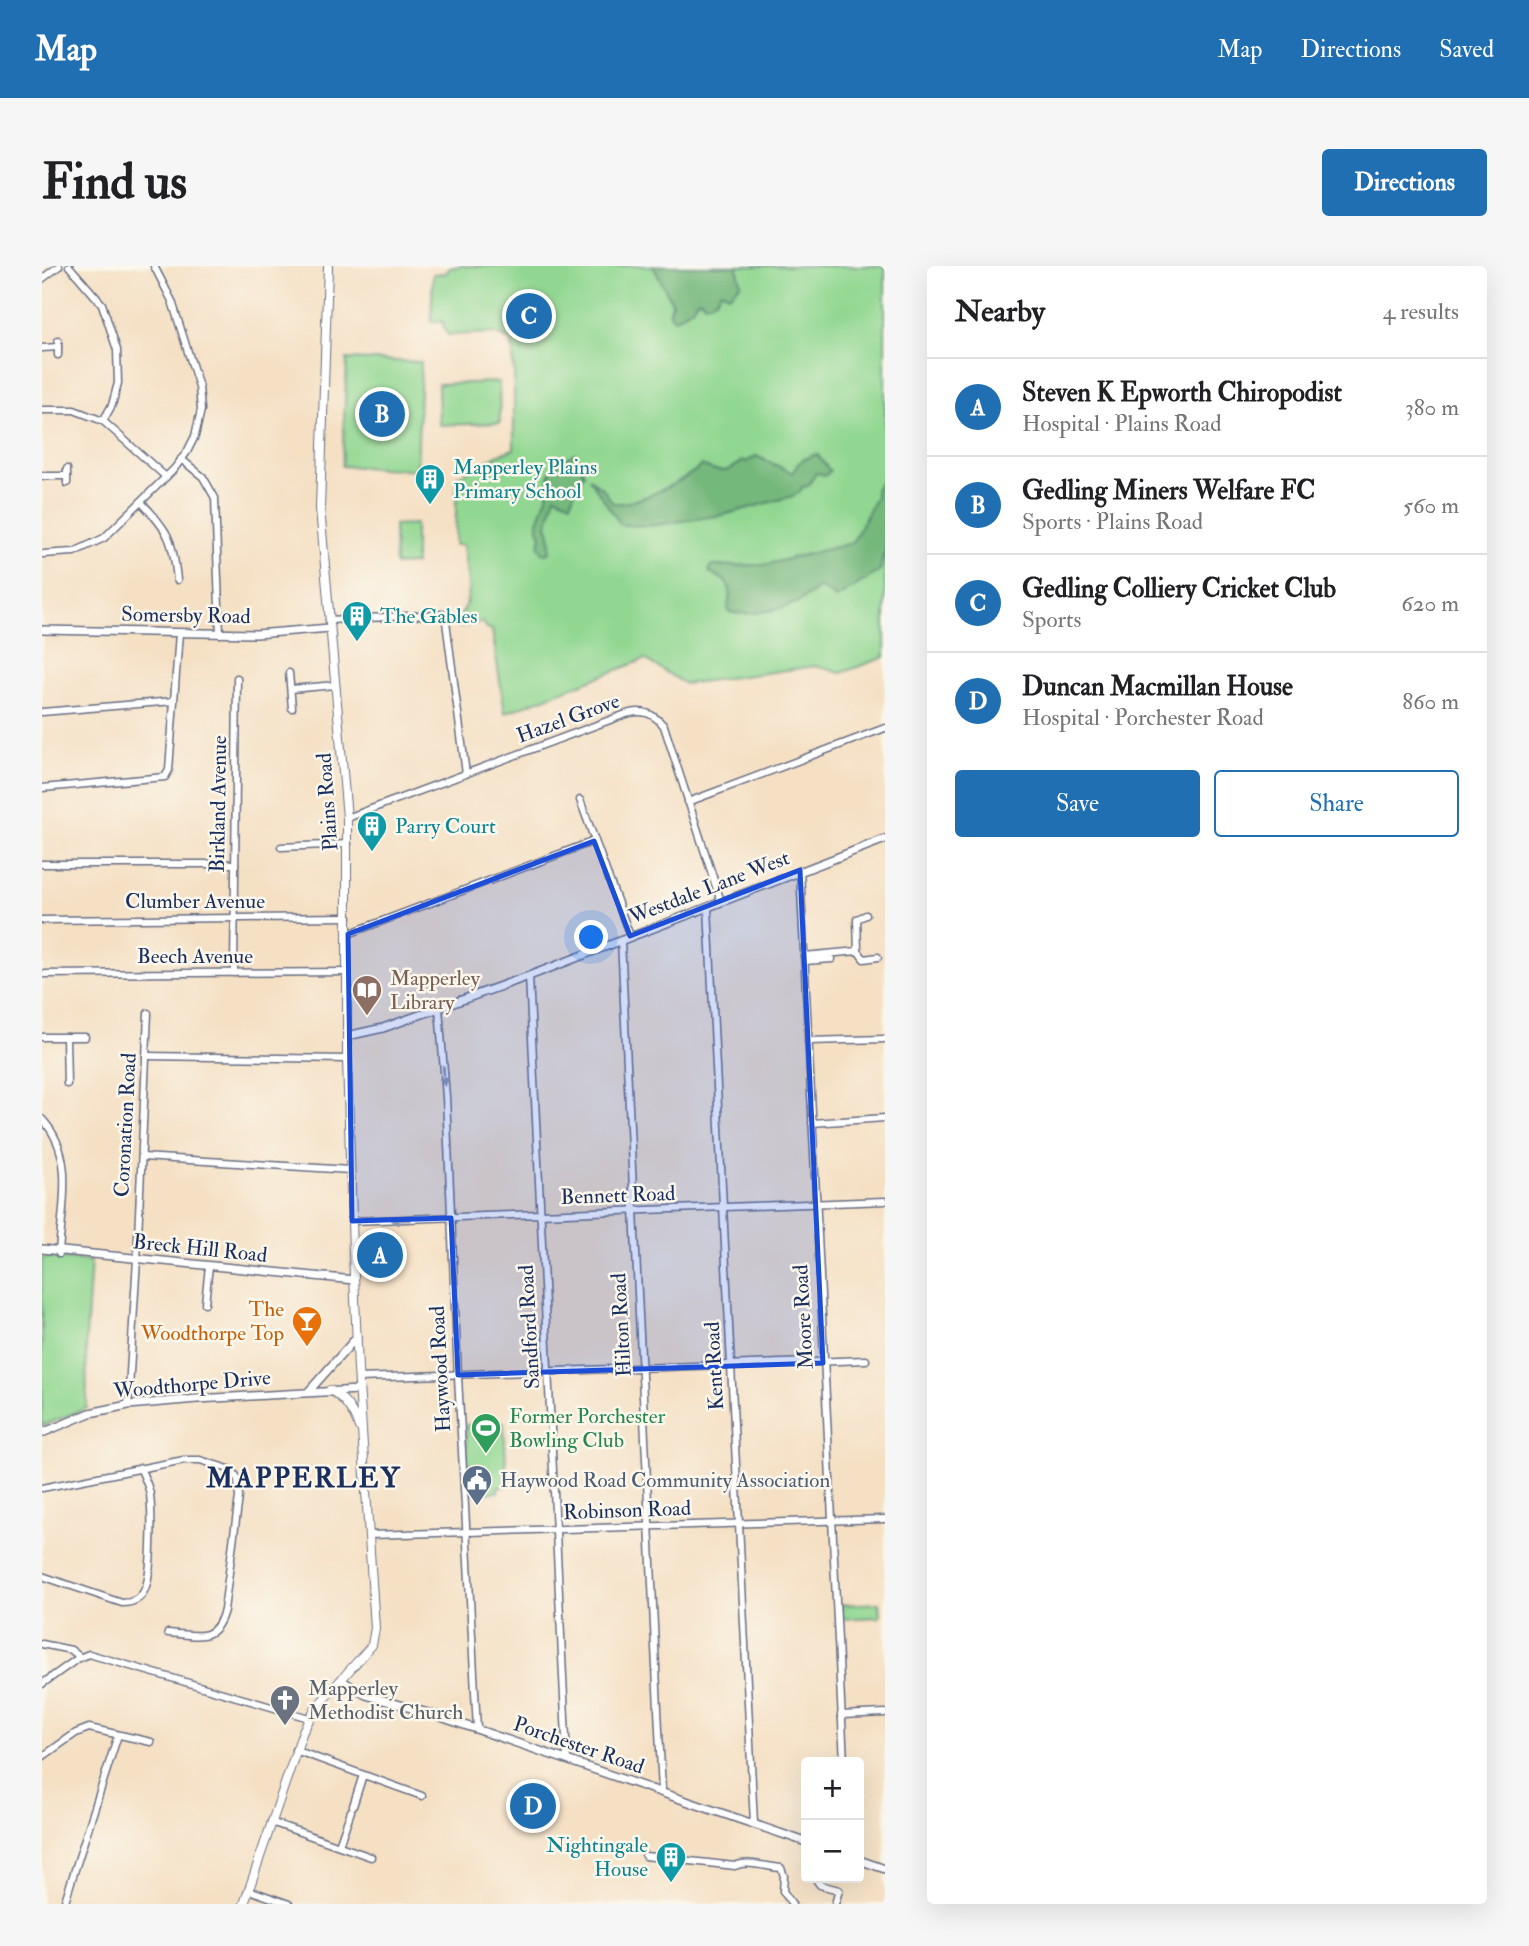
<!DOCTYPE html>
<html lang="en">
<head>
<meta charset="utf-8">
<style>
	:root { --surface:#fff; --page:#f6f6f6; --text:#202124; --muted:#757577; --line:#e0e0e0; --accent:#1f6fb2 }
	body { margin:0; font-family:"IM FELL Double Pica",serif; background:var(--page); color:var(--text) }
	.controls { position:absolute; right:21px; bottom:21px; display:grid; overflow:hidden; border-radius:7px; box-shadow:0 7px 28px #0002 }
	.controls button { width:63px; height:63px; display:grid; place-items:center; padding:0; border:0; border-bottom:2px solid var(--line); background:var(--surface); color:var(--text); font:35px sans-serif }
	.you { position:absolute; left:550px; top:672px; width:24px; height:24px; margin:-18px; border:5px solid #fff; border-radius:50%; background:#1a73e8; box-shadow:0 0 0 10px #1a73e833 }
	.badge { display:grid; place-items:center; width:46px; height:46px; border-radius:50%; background:var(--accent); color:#fff; font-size:23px; font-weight:700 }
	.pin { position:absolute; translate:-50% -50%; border:4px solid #fff; box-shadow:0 2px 7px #0006 }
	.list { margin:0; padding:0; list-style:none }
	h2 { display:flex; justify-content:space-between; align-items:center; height:91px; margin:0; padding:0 28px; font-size:30px }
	h2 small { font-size:23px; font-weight:400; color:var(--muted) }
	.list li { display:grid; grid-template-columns:46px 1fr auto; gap:21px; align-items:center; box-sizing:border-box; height:98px; padding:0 28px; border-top:2px solid var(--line) }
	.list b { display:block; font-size:26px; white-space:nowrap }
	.list p { margin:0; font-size:23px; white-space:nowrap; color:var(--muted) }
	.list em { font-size:23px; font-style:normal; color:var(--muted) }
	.actions { display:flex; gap:14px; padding:21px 28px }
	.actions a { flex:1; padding:16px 0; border:2px solid var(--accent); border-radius:7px; text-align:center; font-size:24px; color:var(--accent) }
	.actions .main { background:var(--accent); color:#fff }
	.map { position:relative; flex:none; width:843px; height:1638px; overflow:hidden; border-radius:7px }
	header { display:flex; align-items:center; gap:42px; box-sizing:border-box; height:98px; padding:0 35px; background:var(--accent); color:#fff }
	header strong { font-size:33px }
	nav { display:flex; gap:38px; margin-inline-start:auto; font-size:24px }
	.intro { display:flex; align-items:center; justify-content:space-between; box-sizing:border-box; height:168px; padding:0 42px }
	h1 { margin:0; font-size:49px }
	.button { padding:18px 32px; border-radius:7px; background:var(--accent); color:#fff; font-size:24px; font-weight:700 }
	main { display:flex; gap:42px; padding:0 42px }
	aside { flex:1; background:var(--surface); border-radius:7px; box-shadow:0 7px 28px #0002 }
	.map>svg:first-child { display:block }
</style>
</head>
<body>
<header>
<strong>Map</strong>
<nav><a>Map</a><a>Directions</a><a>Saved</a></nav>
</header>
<div class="intro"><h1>Find us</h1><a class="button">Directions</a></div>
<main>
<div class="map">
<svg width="843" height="1638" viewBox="0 0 843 1638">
	<rect width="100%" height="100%" fill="#fbf7ec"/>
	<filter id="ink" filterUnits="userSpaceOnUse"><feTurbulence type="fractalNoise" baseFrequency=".0143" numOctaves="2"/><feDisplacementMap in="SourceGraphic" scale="14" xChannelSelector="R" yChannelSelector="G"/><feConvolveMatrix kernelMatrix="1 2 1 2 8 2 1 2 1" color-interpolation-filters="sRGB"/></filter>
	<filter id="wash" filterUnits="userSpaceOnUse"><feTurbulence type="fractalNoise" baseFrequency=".00686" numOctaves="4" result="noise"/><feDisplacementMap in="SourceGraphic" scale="28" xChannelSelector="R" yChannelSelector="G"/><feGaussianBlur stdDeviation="1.57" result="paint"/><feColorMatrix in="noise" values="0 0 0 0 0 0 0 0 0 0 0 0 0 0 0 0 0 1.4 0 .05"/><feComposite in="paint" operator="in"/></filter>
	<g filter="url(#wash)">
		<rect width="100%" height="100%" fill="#f5e0c4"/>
		<g fill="#91d791" stroke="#568378" stroke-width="2">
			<path d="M418 0H843V391L799 407 774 400 643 418 603 393 463 447 450 364 445 362 440 356 416 361 414 353C435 338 423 301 421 279H413L415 211 455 189 472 183V107L470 74 451 67 406 69 402 62 401 56 389 55 391 8 404 7 408 2Z"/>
			<polygon points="305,93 379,96 375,204 300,200"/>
			<polygon points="457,116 458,157 397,159 396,118"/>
			<polygon points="373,258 373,298 353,299 352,259"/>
			<polygon points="0,991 49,995 44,1071 45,1142 0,1160"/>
			<polygon points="462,1156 465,1220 456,1221 456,1226 426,1227 424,1159"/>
			<polygon points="837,1337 838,1351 798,1353 798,1339"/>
		</g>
		<g fill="#74b87b" stroke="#48746c" stroke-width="2">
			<polygon points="611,0 695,0 699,18 687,29 679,25 674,34 663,38 658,33 654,35 650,42 632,53 627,46 630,36"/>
			<path d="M533 187 542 208 535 218 529 237 513 230 505 260C509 266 510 280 507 287L502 288 497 280 499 269 496 263V256L505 230 508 207 511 201Z"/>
			<path d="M775 188 788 205 784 209 774 207 766 220 760 221 758 226 751 230 681 249 607 260 579 259 547 212 561 223 571 237C594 240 643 214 660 199 677 209 689 206 701 194L704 196 714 190 751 207C755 195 763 192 775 188Z"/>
			<path d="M843 202V289H841L838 305 794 332 778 321C770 326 762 333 754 337 740 343 699 352 686 345L688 323 682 314 667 306 668 300 722 299 810 277 834 231 833 223 841 214Z"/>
		</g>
	</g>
	<g filter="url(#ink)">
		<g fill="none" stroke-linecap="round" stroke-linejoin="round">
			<g stroke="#676d82" stroke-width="9">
				<g id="minor">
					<polyline points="27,0 60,38 75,84 76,117 70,139 61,155"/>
					<polyline points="0,13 17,0"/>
					<polyline points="0,82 16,81"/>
					<polyline points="16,89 16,75"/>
					<polyline points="0,144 32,144 61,155 124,211"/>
					<polyline points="139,193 161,211 173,232 178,368"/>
					<polyline points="0,210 25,210"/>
					<polyline points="25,217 25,203"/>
					<path d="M99 236C127 265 131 274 135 314"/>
					<polyline points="0,288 32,286 62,272 132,203 145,186 153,170 159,144 157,121 130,35 112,0"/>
					<polyline points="287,354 403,348 424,508"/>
					<polyline points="247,407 250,442"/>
					<polyline points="249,423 293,419"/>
					<polyline points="0,446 132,435 137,367"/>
					<polyline points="0,522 123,511 127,504 132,435"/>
					<polyline points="538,534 588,670"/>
					<polyline points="646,536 843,462"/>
					<path d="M305 552 584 448C601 443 611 447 622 460L679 636"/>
					<polyline points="239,581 306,578"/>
					<polyline points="0,598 193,598"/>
					<polyline points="758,604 802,1496"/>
					<polyline points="666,642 712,1557"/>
					<polyline points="824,649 815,653 816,685 822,693 836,691"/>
					<polyline points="0,654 306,651"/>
					<polyline points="306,668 552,575"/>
					<polyline points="579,674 620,1526"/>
					<polyline points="762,690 816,685"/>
					<polyline points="763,695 790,693"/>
					<polyline points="192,707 195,412"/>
					<polyline points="0,708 306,706"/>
					<polyline points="487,710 525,1493"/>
					<polyline points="397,742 404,831 416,1111 435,1463"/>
					<polyline points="0,771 43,771"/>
					<polyline points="24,771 25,818"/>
					<polyline points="766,775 843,773"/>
					<polyline points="104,790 305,793"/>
					<path d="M0 853C35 890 19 942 17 988"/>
					<polyline points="770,857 843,852"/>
					<polyline points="100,891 308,904"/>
					<polyline points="310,955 843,935"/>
					<polyline points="163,1037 167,1000"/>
					<polyline points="317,1112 824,1094"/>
					<polyline points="86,1139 95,993 106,747"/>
					<path d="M0 1222 142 1194H158L190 1204 196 1213 197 1231 182 1344C173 1378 155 1369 126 1367"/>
					<polyline points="328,1269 843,1253"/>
					<path d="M0 1310 80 1337C89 1337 98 1334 102 1325 111 1308 110 1248 108 1228 106 1219 102 1210 98 1202"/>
					<polyline points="0,1378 29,1384 38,1391"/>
					<polyline points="0,1418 35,1393 47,1388 267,1452"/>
					<polyline points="799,1449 843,1447"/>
					<polyline points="253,1484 380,1530"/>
					<polyline points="0,1491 34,1467 47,1462 109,1476"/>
					<polyline points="311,1540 321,1509"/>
					<polyline points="229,1556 329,1591"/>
					<polyline points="297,1579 309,1545"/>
					<path d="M603 1590 693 1600C706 1594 725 1601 739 1602L742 1610 741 1625 750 1638"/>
					<polyline points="773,1612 778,1619 797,1624 793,1638"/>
					<polyline points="207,1624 247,1638"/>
					<polyline points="22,1638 76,1469"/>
				</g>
			</g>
			<g stroke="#676d82" stroke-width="10">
				<g id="tertiary">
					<polyline points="0,364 214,368 288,362"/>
					<polyline points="305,770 341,762 487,710 843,573"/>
					<polyline points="0,983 312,1014"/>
					<polyline points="267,1125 315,1071"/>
					<polyline points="0,1167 48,1147 86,1139 155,1133 317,1124"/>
					<polyline points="299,1414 324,1429 393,1449 764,1576"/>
					<polyline points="817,1594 843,1603"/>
				</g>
			</g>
			<g stroke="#676d82" stroke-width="10">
				<g id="secondary">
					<path d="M288 1124C303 1132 311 1145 317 1161"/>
					<polyline points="202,1638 261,1465 273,1443 330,1379 333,1362 316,1103 311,986 305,793 305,552 278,242 286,0"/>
				</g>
			</g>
			<use href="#minor" stroke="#fff" stroke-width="6"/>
			<use href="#tertiary" stroke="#fff" stroke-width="7"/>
			<use href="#secondary" stroke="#fff" stroke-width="8"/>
		</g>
		<defs><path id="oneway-solid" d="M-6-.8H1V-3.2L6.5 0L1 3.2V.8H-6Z" transform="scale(1.75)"/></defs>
		<g fill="#8d97ae">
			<use href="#oneway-solid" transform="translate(402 810) rotate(86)"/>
			<use href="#oneway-solid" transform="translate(359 954) rotate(178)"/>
		</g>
	</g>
	<path fill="#1d4ed8" fill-opacity="0.2" stroke="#1d4ed8" stroke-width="5" stroke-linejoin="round" d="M552 575 588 670 758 604 781 1097 416 1109 409 952 310 955 306 668Z"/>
	<defs>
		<g id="building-pin" transform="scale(1.575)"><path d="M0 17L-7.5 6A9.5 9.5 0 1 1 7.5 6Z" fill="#0f9aa8" stroke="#fbf7ec"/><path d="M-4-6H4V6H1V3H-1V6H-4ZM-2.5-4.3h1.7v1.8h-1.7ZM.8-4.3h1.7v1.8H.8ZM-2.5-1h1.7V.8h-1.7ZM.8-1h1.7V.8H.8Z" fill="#fff"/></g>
		<g id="library-pin" transform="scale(1.575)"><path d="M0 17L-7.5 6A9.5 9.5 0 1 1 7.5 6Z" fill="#8d6e63" stroke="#fbf7ec"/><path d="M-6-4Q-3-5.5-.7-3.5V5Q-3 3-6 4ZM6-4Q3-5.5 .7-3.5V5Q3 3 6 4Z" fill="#fff"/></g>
		<g id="bar-pin" transform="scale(1.575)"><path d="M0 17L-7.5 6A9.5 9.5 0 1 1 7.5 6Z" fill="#e8710a" stroke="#fbf7ec"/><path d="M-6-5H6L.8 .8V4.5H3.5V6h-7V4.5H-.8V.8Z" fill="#fff"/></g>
		<g id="stadium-pin" transform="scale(1.575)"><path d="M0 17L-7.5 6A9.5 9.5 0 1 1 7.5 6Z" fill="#2e9e5b" stroke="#fbf7ec"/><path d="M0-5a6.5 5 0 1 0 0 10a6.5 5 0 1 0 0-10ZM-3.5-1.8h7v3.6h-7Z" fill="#fff"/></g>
		<g id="civic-pin" transform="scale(1.575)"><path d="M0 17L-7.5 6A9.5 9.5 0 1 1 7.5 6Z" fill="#5c6f8a" stroke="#fbf7ec"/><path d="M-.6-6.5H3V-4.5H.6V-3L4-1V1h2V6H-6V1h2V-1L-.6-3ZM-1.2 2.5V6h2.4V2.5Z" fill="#fff"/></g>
		<g id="church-pin" transform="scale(1.575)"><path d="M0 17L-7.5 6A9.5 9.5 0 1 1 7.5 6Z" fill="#6b7280" stroke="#fbf7ec"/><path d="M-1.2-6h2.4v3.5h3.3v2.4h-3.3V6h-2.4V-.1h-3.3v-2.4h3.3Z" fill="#fff"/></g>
	</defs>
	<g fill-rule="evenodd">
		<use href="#building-pin" x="388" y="213"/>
		<use href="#building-pin" x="315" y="350"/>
		<use href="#building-pin" x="330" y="560"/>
		<use href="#library-pin" x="325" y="724"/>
		<use href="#bar-pin" x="265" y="1055"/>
		<use href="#stadium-pin" x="444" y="1162"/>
		<use href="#civic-pin" x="435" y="1214"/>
		<use href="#church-pin" x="243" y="1434"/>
		<use href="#building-pin" x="629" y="1591"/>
	</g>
	<g text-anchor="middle" stroke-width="5" stroke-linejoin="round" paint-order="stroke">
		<g font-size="21" fill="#0d838f" stroke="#fbf7ec" text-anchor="start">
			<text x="411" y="208">Mapperley Plains<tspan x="411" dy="24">Primary School</tspan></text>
			<text x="338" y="357">The Gables</text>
			<text x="353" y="567">Parry Court</text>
			<text x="606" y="1586" text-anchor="end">Nightingale<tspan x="606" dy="24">House</tspan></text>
		</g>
		<g font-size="21" fill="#1b2f5e" stroke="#fbf7ec">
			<text transform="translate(144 349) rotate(1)" y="7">Somersby Road</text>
			<text transform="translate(526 452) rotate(-20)" y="7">Hazel Grove</text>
			<text transform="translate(285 536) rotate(-94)" y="7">Plains Road</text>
			<text transform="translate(176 538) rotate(-89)" y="7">Birkland Avenue</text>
			<text transform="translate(667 621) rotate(-21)" y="7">Westdale Lane West</text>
			<text x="153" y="642">Clumber Avenue</text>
			<text x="153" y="697">Beech Avenue</text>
			<text transform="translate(83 859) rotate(-87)" y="7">Coronation Road</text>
			<text transform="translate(576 929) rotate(-2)" y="7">Bennett Road</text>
			<text transform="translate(158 982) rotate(6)" y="7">Breck Hill Road</text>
			<text transform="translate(761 1051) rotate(-93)" y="7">Moore Road</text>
			<text transform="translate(579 1059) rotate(-93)" y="7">Hilton Road</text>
			<text transform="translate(487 1061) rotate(-93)" y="7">Sandford Road</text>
			<text transform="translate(672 1100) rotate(-93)" y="7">Kent Road</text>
			<text transform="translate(398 1103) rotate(-93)" y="7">Haywood Road</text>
			<text transform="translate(150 1118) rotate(-5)" y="7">Woodthorpe Drive</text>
			<text transform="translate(585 1244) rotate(-2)" y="7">Robinson Road</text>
			<text transform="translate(537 1479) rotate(19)" y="7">Porchester Road</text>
		</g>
		<g font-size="21" fill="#785e54" stroke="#fbf7ec" text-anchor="start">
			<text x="348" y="719">Mapperley<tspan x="348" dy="24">Library</tspan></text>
		</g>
		<g font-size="21" fill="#c56008" stroke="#fbf7ec" text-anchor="end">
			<text x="242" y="1050">The<tspan x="242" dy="24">Woodthorpe Top</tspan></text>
		</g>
		<g font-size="21" fill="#27864d" stroke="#fbf7ec" text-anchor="start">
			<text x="467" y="1157">Former Porchester<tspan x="467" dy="24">Bowling Club</tspan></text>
		</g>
		<g font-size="21" fill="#4e5e75" stroke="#fbf7ec" text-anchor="start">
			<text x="458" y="1221">Haywood Road Community Association</text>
		</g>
		<g font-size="21" fill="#5b616d" stroke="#fbf7ec" text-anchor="start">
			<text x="266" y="1429">Mapperley<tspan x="266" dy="24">Methodist Church</tspan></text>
		</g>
		<g font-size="28" font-weight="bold" letter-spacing="2" fill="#1b2f5e" stroke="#fbf7ec">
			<text x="262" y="1221">MAPPERLEY</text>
		</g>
	</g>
</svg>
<div class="controls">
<button>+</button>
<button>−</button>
</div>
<div class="you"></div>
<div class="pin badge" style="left:338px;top:989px">A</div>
<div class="pin badge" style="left:340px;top:148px">B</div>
<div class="pin badge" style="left:487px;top:50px">C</div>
<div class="pin badge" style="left:491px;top:1540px">D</div>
</div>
<aside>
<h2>Nearby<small>4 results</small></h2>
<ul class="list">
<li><span class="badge">A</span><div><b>Steven K Epworth Chiropodist</b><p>Hospital · Plains Road</p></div><em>380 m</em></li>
<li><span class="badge">B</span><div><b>Gedling Miners Welfare FC</b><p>Sports · Plains Road</p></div><em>560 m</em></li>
<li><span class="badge">C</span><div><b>Gedling Colliery Cricket Club</b><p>Sports</p></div><em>620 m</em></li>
<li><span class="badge">D</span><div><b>Duncan Macmillan House</b><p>Hospital · Porchester Road</p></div><em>860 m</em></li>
</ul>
<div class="actions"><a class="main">Save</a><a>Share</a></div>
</aside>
</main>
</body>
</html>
